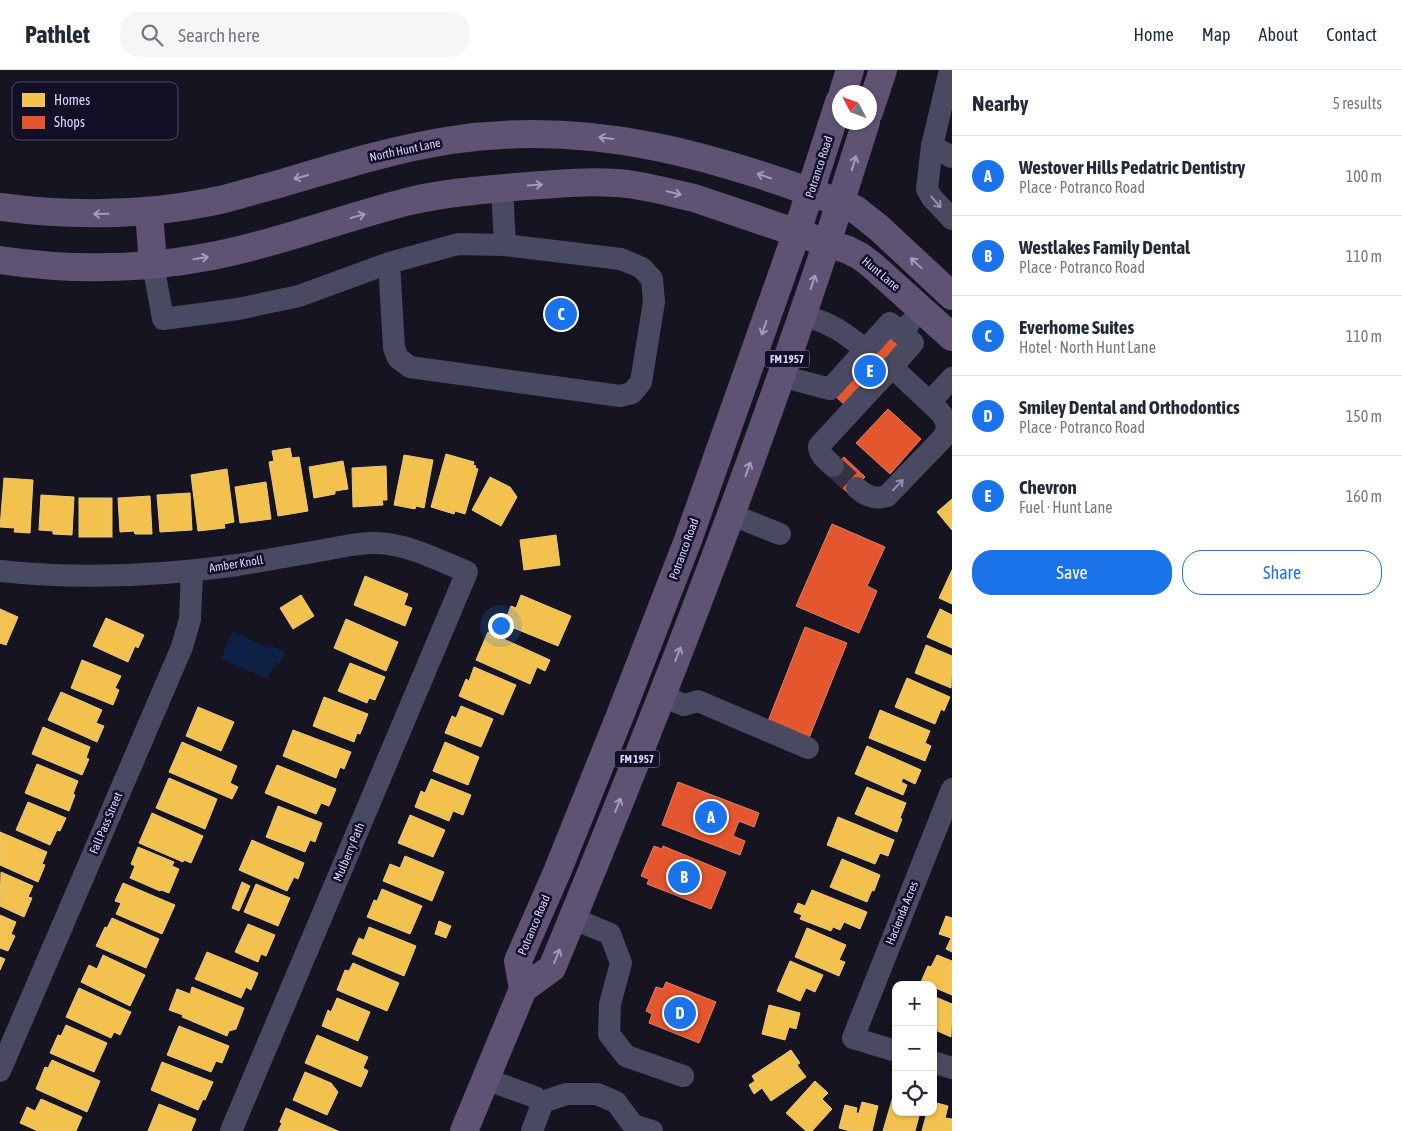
<!DOCTYPE html>
<html lang="en">
<head>
<meta charset="utf-8">
<style>
	:root { --surface:#fff; --page:#f6f6f7; --text:#1f2937; --muted:#747a83; --line:#e0e1e3; --accent:#1a73e8 }
	body { margin:0; font-family:"Asap Condensed",sans-serif; background:var(--page); color:var(--text) }
	.controls { position:absolute; right:15px; bottom:15px; display:grid; overflow:hidden; border-radius:10px; box-shadow:0 1px 4px #0004 }
	.controls button { width:45px; height:45px; display:grid; place-items:center; padding:0; border:0; border-bottom:1px solid var(--line); background:var(--surface); color:var(--text); font:25px sans-serif }
	.compass { position:absolute; left:832px; top:15px; width:45px; height:45px; border-radius:50%; background:var(--surface); box-shadow:0 1px 4px #0004; rotate:311deg }
	.you { position:absolute; left:500px; top:555px; width:18px; height:18px; margin:-12px; border:4px solid #fff; border-radius:50%; background:#1a73e8; box-shadow:0 0 0 8px #1a73e833 }
	.badge { display:grid; place-items:center; width:32px; height:32px; border-radius:50%; background:var(--accent); color:#fff; font-size:16px; font-weight:700 }
	.pin { position:absolute; translate:-50% -50%; border:2px solid #fff; box-shadow:0 1px 5px #0006 }
	.list { margin:0; padding:0; list-style:none }
	h2 { display:flex; justify-content:space-between; align-items:center; height:65px; margin:0; padding:0 20px; font-size:21px }
	h2 small { font-size:16px; font-weight:400; color:var(--muted) }
	.list li { display:grid; grid-template-columns:32px 1fr auto; gap:15px; align-items:center; box-sizing:border-box; height:80px; padding:0 20px; border-top:1px solid var(--line) }
	.list b { display:block; font-size:19px; white-space:nowrap }
	.list p { margin:0; font-size:16px; white-space:nowrap; color:var(--muted) }
	.list em { font-size:16px; font-style:normal; color:var(--muted) }
	.actions { display:flex; gap:10px; padding:15px 20px }
	.actions a { flex:1; padding:11px 0; border:1px solid var(--accent); border-radius:20px; text-align:center; font-size:18px; color:var(--accent) }
	.actions .main { background:var(--accent); color:#fff }
	.icon { flex:none; width:28px; height:28px; fill:none; stroke:currentColor; stroke-width:2; stroke-linecap:round; stroke-linejoin:round }
	.map { position:relative; flex:none; width:952px; height:1061px; overflow:hidden }
	header { display:flex; align-items:center; gap:30px; box-sizing:border-box; height:70px; padding:0 25px; background:var(--surface); border-bottom:1px solid var(--line) }
	header strong { font-size:24px }
	nav { display:flex; gap:28px; margin-inline-start:auto; font-size:18px }
	.search { width:350px; height:45px; background:var(--page); display:flex; align-items:center; gap:12px; box-sizing:border-box; padding:0 18px; border-radius:20px; color:var(--muted); font-size:19px }
	main { display:flex }
	aside { flex:1; background:var(--surface) }
	.map>svg:first-child { display:block }
</style>
</head>
<body>
<header>
<strong>Pathlet</strong>
<div class="search"><svg class="icon" aria-label="search" viewBox="0 0 24 24"><circle cx="10" cy="10" r="6"/><path d="M15 15l6 6"/></svg>Search here</div>
<nav><a>Home</a><a>Map</a><a>About</a><a>Contact</a></nav>
</header>
<main>
<div class="map">
<svg width="952" height="1061" viewBox="0 0 952 1061">
	<rect width="100%" height="100%" fill="#161421"/>
	<polygon fill="#0d2144" points="232,562 270,578 272,576 285,582 280,594 275,592 268,609 221,589"/>
	<g fill="#f2c14e" stroke="#eac783">
		<polygon points="290,378 292,388 299,387 308,441 278,446 269,392 274,391 272,381"/>
		<polygon points="446,384 474,392 473,395 476,396 475,398 478,399 465,444 455,441 454,444 431,437"/>
		<polygon points="404,385 433,390 424,438 416,436 415,439 394,435"/>
		<polygon points="343,391 348,419 335,421 335,424 314,428 309,397"/>
		<polygon points="386,396 387,430 382,430 383,435 353,437 352,398"/>
		<polygon points="227,399 234,452 224,454 225,458 198,461 191,405"/>
		<polygon points="490,407 510,417 517,427 501,456 472,440"/>
		<polygon points="4,408 33,410 30,463 14,462 15,458 0,457"/>
		<polygon points="266,412 271,449 240,453 235,417"/>
		<polygon points="190,423 192,460 160,462 157,425"/>
		<polygon points="41,425 74,427 72,465 53,464 53,461 39,460"/>
		<polygon points="150,426 152,464 135,464 134,461 120,462 118,428"/>
		<rect x="79" y="428" width="33" height="39"/>
		<polygon points="952,429 952,460 937,442"/>
		<polygon points="556,465 560,495 524,500 520,470"/>
		<polygon points="952,500 952,534 939,528"/>
		<polygon points="365,506 408,524 404,535 412,538 405,556 354,535"/>
		<polygon points="301,525 314,546 293,559 280,538"/>
		<polygon points="521,525 571,546 558,576 504,554 511,536 516,538"/>
		<polygon points="0,539 18,547 6,575 0,573"/>
		<polygon points="940,539 952,545 952,578 927,567"/>
		<polygon points="106,548 144,565 138,578 135,576 128,592 93,576"/>
		<polygon points="346,549 398,572 386,601 334,578"/>
		<polygon points="488,562 550,590 545,601 537,597 530,614 476,590"/>
		<polygon points="926,575 952,586 951,618 915,603"/>
		<polygon points="82,590 121,606 115,618 119,620 113,635 71,618"/>
		<polygon points="350,593 385,607 375,630 369,628 367,633 338,621"/>
		<polygon points="474,597 516,615 503,645 459,626 466,609 469,611"/>
		<polygon points="907,608 950,627 944,641 941,639 935,654 895,637"/>
		<polygon points="61,622 102,640 96,653 104,656 97,672 48,650"/>
		<polygon points="324,627 368,644 360,664 357,663 354,672 313,656"/>
		<polygon points="461,636 493,649 481,677 445,663 452,646 456,648"/>
		<polygon points="198,637 234,652 221,681 186,666"/>
		<polygon points="880,640 930,661 925,673 931,676 925,691 869,668"/>
		<polygon points="43,657 90,677 86,688 89,689 82,705 32,684"/>
		<polygon points="293,660 351,682 344,699 340,697 336,708 283,686"/>
		<polygon points="182,672 237,696 230,713 238,717 232,729 169,702"/>
		<polygon points="445,672 479,687 468,715 433,701"/>
		<polygon points="867,676 921,700 915,714 903,708 901,712 907,715 903,725 855,704"/>
		<polygon points="37,694 78,711 73,724 75,725 69,741 25,723"/>
		<polygon points="277,695 336,719 329,736 321,733 316,744 265,723"/>
		<polygon points="169,708 217,729 205,759 156,738"/>
		<polygon points="431,709 471,725 463,745 453,741 449,751 415,737 421,721 425,723"/>
		<polygon points="867,717 906,733 900,748 902,749 897,762 855,744"/>
		<polygon points="28,732 66,748 60,761 57,760 50,775 16,760"/>
		<polygon points="278,736 322,753 315,772 310,770 305,782 266,767"/>
		<polygon points="152,743 203,766 191,793 184,790 183,792 139,773"/>
		<polygon points="410,745 445,760 433,787 398,773"/>
		<polygon points="838,747 894,770 888,786 880,783 875,794 827,775"/>
		<polygon points="0,762 47,782 42,794 45,795 38,812 0,795"/>
		<polygon points="252,770 304,793 298,809 294,807 287,821 239,800"/>
		<polygon points="138,777 174,792 172,796 179,799 169,823 161,820 160,821 130,808 135,796 131,794"/>
		<polygon points="405,786 444,802 432,831 383,811 390,794 400,798"/>
		<polygon points="842,789 880,805 874,821 872,820 867,832 830,817"/>
		<polygon points="1,802 33,816 28,827 32,828 24,847 0,836"/>
		<polygon points="242,812 250,816 239,841 232,838"/>
		<polygon points="123,813 175,835 162,864 116,844 121,833 115,831"/>
		<polygon points="256,814 290,828 278,856 244,842"/>
		<polygon points="382,819 422,836 410,864 367,847 374,830 377,831"/>
		<polygon points="812,820 867,842 860,859 844,852 840,860 833,857 831,861 800,849 802,845 794,842 798,833 805,836"/>
		<polygon points="0,845 16,852 11,864 15,866 8,881 0,878"/>
		<polygon points="946,846 952,848 952,882 946,879 951,868 939,864"/>
		<polygon points="112,848 159,869 146,898 96,876 105,857 107,858"/>
		<polygon points="439,851 451,856 446,868 435,864"/>
		<polygon points="248,854 275,865 266,886 261,884 258,892 235,882"/>
		<polygon points="369,857 416,876 404,906 352,884 359,868 364,870"/>
		<polygon points="807,858 846,875 839,890 845,892 839,906 795,887"/>
		<polygon points="207,882 258,903 251,920 246,917 241,928 195,909"/>
		<polygon points="103,885 145,905 130,936 81,912 89,895 97,899"/>
		<polygon points="937,885 952,891 952,925 933,917 933,915 928,915 921,912 928,896 931,897"/>
		<polygon points="0,887 5,889 0,900"/>
		<polygon points="790,891 823,905 815,922 806,918 800,931 777,921"/>
		<polygon points="353,893 399,913 387,941 337,920 345,900 349,901"/>
		<polygon points="192,917 244,938 236,959 229,961 227,966 182,947 183,945 169,940 177,919 190,924"/>
		<polygon points="79,918 131,942 120,965 114,962 111,968 66,947"/>
		<polygon points="933,926 952,934 951,967 933,959"/>
		<polygon points="337,928 370,942 358,971 322,956 328,940 331,942"/>
		<polygon points="769,935 800,943 796,959 789,957 785,970 762,964"/>
		<polygon points="66,955 107,973 94,1002 50,983 58,965 61,966"/>
		<polygon points="179,956 229,976 222,993 216,991 211,1002 167,985"/>
		<polygon points="317,965 368,987 363,998 368,1001 361,1017 305,993"/>
		<polygon points="791,980 800,993 797,995 806,1007 771,1031 762,1018 754,1024 749,1015 755,1011 752,1006"/>
		<polygon points="52,990 100,1011 87,1042 36,1019 45,997 48,998"/>
		<polygon points="162,992 213,1012 205,1030 203,1029 198,1040 151,1020"/>
		<polygon points="305,1002 331,1013 338,1022 327,1045 293,1030"/>
		<polygon points="815,1011 828,1023 822,1029 832,1039 812,1061 806,1061 786,1043"/>
		<polygon points="894,1023 896,1024 896,1042 920,1042 915,1061 883,1061"/>
		<polygon points="41,1029 82,1047 76,1061 38,1061 20,1053 27,1037 35,1041"/>
		<polygon points="862,1032 878,1036 872,1061 850,1061 839,1058 845,1035 857,1038 856,1043 859,1043"/>
		<polygon points="933,1032 948,1036 945,1048 952,1049 952,1061 922,1061 927,1042 933,1042"/>
		<polygon points="159,1034 196,1049 191,1061 148,1061"/>
		<polygon points="286,1038 338,1061 278,1061 282,1053 280,1052"/>
	</g>
	<g fill="#e4572e" stroke="#e17c6d">
		<polygon points="891,264 906,277 849,339 834,325"/>
		<polygon points="888,339 921,369 890,404 856,373"/>
		<polygon points="844,387 865,407 849,424 828,404"/>
		<polygon points="832,454 885,477 867,516 877,521 859,563 796,536"/>
		<polygon points="805,557 847,573 809,668 768,651"/>
		<polygon points="678,712 759,743 754,757 739,751 733,766 745,771 740,785 662,755"/>
		<polygon points="654,776 662,779 663,776 726,802 711,839 647,814 649,809 641,806"/>
		<polygon points="666,912 716,932 699,973 649,953 652,944 646,941 656,917 663,919"/>
	</g>
	<g fill="none" stroke-linecap="round" stroke-linejoin="round">
		<polyline stroke="#333142" stroke-width="22" stroke-dasharray="22 11" stroke-linecap="butt" points="833,396 857,418"/>
		<g stroke="#4a4962" stroke-width="22">
			<polyline points="950,0 932,76 927,119 932,128 952,149"/>
			<polyline points="932,76 952,87"/>
			<polyline points="502,118 505,175"/>
			<polyline points="153,194 163,249 238,239 299,226 389,193 458,174 505,175 621,189 642,198 652,209 654,232 641,312 632,323 620,326 410,297 398,288 394,278 389,193"/>
			<path d="M803 245C832 254 842 261 866 280"/>
			<polyline points="892,297 913,273 901,263 909,254"/>
			<polyline points="781,306 830,319 890,253 901,263"/>
			<polyline points="930,332 952,308"/>
			<path d="M833 396C827 390 819 385 819 376L892 297 940 342C948 352 949 359 942 369L887 426C875 430 866 426 857 418"/>
			<polyline points="732,445 780,464"/>
			<path d="M0 501C80 510 159 506 238 495 267 490 296 485 324 480 341 477 359 472 377 473 408 474 438 490 467 502L231 1061"/>
			<polyline points="662,626 684,635 698,631 808,678"/>
			<polyline points="572,848 610,864 621,893 610,934 609,964 626,986 683,1006"/>
			<polyline points="896,981 853,968 952,719"/>
			<polyline points="933,992 952,998"/>
			<polyline points="0,1001 182,577 190,549 192,501"/>
			<polyline points="485,1009 535,1027 540,1033 540,1040 532,1061"/>
			<polyline points="540,1033 566,1024 597,1024 616,1032 633,1055 652,1061"/>
		</g>
		<g stroke="#5e5373" stroke-width="28">
			<polyline points="843,22 850,0"/>
			<polyline points="869,42 883,0"/>
			<path d="M0 137C75 147 146 146 220 130 240 125 259 119 279 114 336 97 393 79 452 70 592 49 716 86 846 135L855 139 879 158 952 226"/>
			<polyline points="149,142 153,194"/>
			<path d="M0 190C68 200 139 200 207 187 276 174 342 148 410 131 444 123 480 120 515 117 552 114 591 110 628 114 650 117 672 123 694 128L848 180 860 186 873 196 952 267"/>
			<polyline points="523,919 518,891 557,802 621,643 688,470 797,162 839,32"/>
			<path d="M464 1061 523 919 552 898C667 620 776 339 866 52"/>
		</g>
	</g>
	<defs><path id="oneway-shaft" d="M-6 0H5M1.5-3L5.5 0L1.5 3" fill="none" stroke-width="1.6" stroke-linecap="round" stroke-linejoin="round" transform="scale(1.25)"/></defs>
	<g stroke="#a29ac0">
		<use href="#oneway-shaft" transform="translate(606 68) rotate(-173)"/>
		<use href="#oneway-shaft" transform="translate(854 93) rotate(-73)"/>
		<use href="#oneway-shaft" transform="translate(764 106) rotate(-161)"/>
		<use href="#oneway-shaft" transform="translate(301 107) rotate(164)"/>
		<use href="#oneway-shaft" transform="translate(535 115) rotate(-4)"/>
		<use href="#oneway-shaft" transform="translate(674 123) rotate(14)"/>
		<use href="#oneway-shaft" transform="translate(101 144) rotate(179)"/>
		<use href="#oneway-shaft" transform="translate(358 146) rotate(-16)"/>
		<use href="#oneway-shaft" transform="translate(201 188) rotate(-9)"/>
		<use href="#oneway-shaft" transform="translate(916 193) rotate(-137)"/>
		<use href="#oneway-shaft" transform="translate(813 212) rotate(-72)"/>
		<use href="#oneway-shaft" transform="translate(764 258) rotate(109)"/>
		<use href="#oneway-shaft" transform="translate(748 399) rotate(-70)"/>
		<use href="#oneway-shaft" transform="translate(678 584) rotate(-69)"/>
		<use href="#oneway-shaft" transform="translate(618 735) rotate(-68)"/>
		<use href="#oneway-shaft" transform="translate(557 886) rotate(-68)"/>
	</g>
	<g stroke="#928eb0">
		<use href="#oneway-shaft" transform="translate(936 132) rotate(49)"/>
		<use href="#oneway-shaft" transform="translate(898 415) rotate(-46)"/>
	</g>
	<g text-anchor="middle" stroke-width="5" stroke-linejoin="round" paint-order="stroke">
		<g fill="#130f26" stroke="#9e99be" stroke-width="1">
			<rect x="764.5" y="280.5" width="45" height="17" rx="4"/>
			<rect x="614.5" y="680.5" width="45" height="17" rx="4"/>
		</g>
		<g font-size="11" font-weight="bold" fill="#d9d4ff">
			<text x="787" y="293">FM 1957</text>
			<text x="637" y="693">FM 1957</text>
		</g>
		<g font-size="12" fill="#d9d4ff" stroke="#130f26">
			<text transform="translate(405 80) rotate(-12)" y="4">North Hunt Lane</text>
			<text transform="translate(819 97) rotate(-72)" y="4">Potranco Road</text>
			<text transform="translate(881 204) rotate(40)" y="4">Hunt Lane</text>
			<text transform="translate(684 479) rotate(-70)" y="4">Potranco Road</text>
			<text transform="translate(236 494) rotate(-9)" y="4">Amber Knoll</text>
			<text transform="translate(106 753) rotate(-67)" y="4">Fall Pass Street</text>
			<text transform="translate(349 782) rotate(-67)" y="4">Mulberry Path</text>
			<text transform="translate(902 843) rotate(-68)" y="4">Hacienda Acres</text>
			<text transform="translate(534 855) rotate(-67)" y="4">Potranco Road</text>
		</g>
	</g>
	<rect x="12" y="12" width="166" height="58" rx="8" fill="#130f26" stroke="#4e4a67" stroke-width="1"/>
	<rect x="22" y="23" width="23" height="14" fill="#f2c14e"/>
	<rect x="22" y="46" width="23" height="13" fill="#e4572e"/>
	<g font-size="14" fill="#d9d4ff">
		<text x="54" y="35">Homes</text>
		<text x="54" y="57">Shops</text>
	</g>
</svg>
<div class="controls">
<button>+</button>
<button>−</button>
<button><svg class="icon" aria-label="locate" viewBox="0 0 24 24"><circle cx="12" cy="12" r="6"/><path d="M12 2v4M12 18v4M2 12h4M18 12h4"/></svg></button>
</div>
<svg class="compass" viewBox="-18 -18 36 36"><path d="M0-13l5 13h-10z" fill="#e53935"/><path d="M0 13l5-13h-10z" fill="#747a83"/></svg>
<div class="you"></div>
<div class="pin badge" style="left:711px;top:747px">A</div>
<div class="pin badge" style="left:684px;top:807px">B</div>
<div class="pin badge" style="left:561px;top:244px">C</div>
<div class="pin badge" style="left:680px;top:943px">D</div>
<div class="pin badge" style="left:870px;top:301px">E</div>
</div>
<aside>
<h2>Nearby<small>5 results</small></h2>
<ul class="list">
<li><span class="badge">A</span><div><b>Westover Hills Pedatric Dentistry</b><p>Place · Potranco Road</p></div><em>100 m</em></li>
<li><span class="badge">B</span><div><b>Westlakes Family Dental</b><p>Place · Potranco Road</p></div><em>110 m</em></li>
<li><span class="badge">C</span><div><b>Everhome Suites</b><p>Hotel · North Hunt Lane</p></div><em>110 m</em></li>
<li><span class="badge">D</span><div><b>Smiley Dental and Orthodontics</b><p>Place · Potranco Road</p></div><em>150 m</em></li>
<li><span class="badge">E</span><div><b>Chevron</b><p>Fuel · Hunt Lane</p></div><em>160 m</em></li>
</ul>
<div class="actions"><a class="main">Save</a><a>Share</a></div>
</aside>
</main>
</body>
</html>
